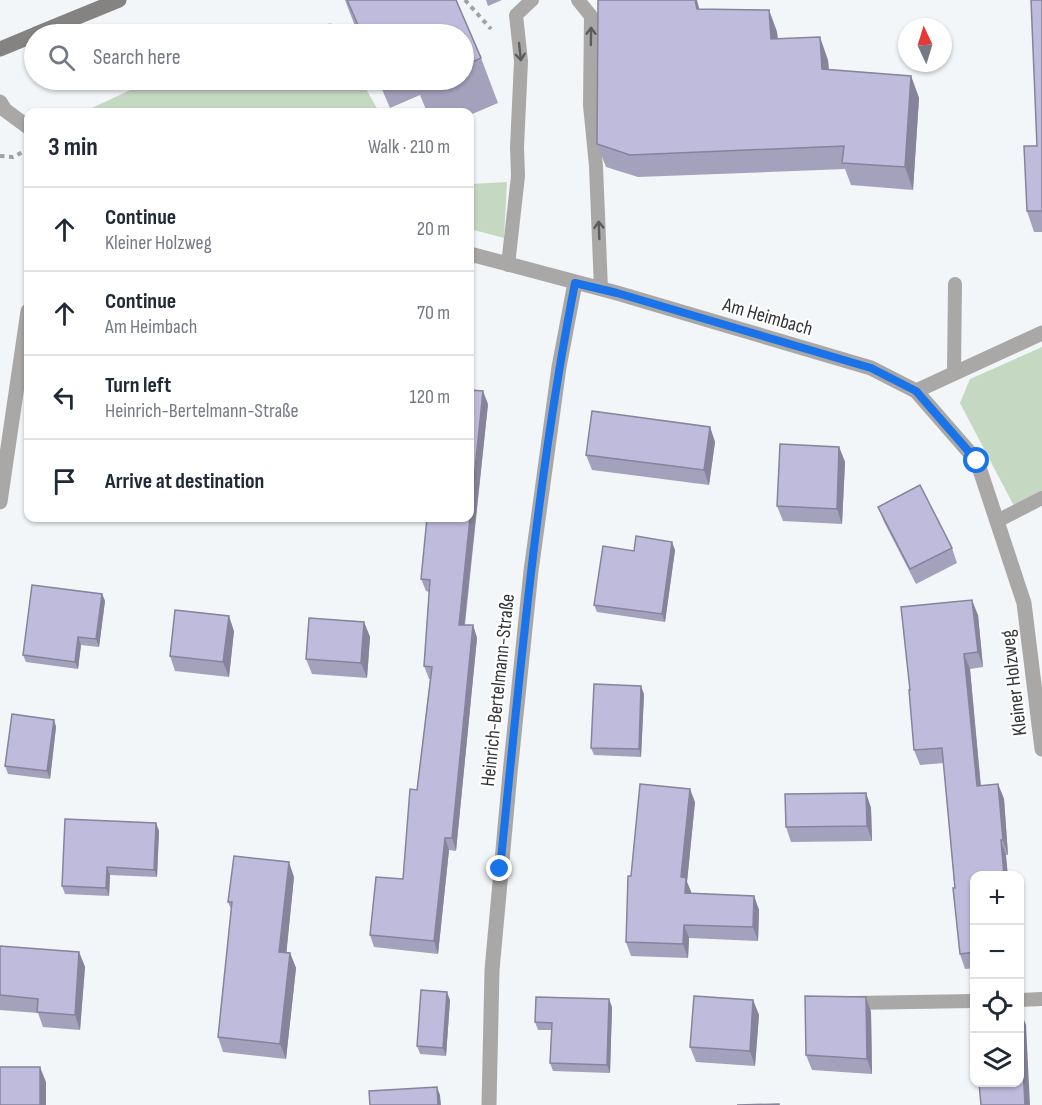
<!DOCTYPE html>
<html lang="en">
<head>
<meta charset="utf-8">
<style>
	:root { --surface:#fff; --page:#f2f2f3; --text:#1f2937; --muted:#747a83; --line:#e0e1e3 }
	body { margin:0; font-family:"Sofia Sans Condensed",sans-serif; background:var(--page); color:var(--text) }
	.controls { position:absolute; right:18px; bottom:18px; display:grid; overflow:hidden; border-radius:12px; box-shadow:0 2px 4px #0004 }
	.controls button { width:54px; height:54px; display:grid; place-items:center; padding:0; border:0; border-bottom:2px solid var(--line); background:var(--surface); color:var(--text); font:30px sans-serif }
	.compass { position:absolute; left:898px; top:18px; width:54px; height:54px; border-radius:50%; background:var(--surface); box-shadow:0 2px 4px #0004; rotate:356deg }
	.stop { position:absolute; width:18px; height:18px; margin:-14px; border:4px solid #1a73e8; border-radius:50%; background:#fff }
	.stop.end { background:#1a73e8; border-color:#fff; box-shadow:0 2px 6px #0008 }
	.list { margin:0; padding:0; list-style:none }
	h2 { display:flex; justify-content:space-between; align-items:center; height:78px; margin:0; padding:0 24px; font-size:26px }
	h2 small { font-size:20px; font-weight:400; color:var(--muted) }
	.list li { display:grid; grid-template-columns:39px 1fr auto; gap:18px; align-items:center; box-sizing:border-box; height:84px; padding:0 24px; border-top:2px solid var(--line) }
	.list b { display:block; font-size:22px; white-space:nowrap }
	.list p { margin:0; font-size:20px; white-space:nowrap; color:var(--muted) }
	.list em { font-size:20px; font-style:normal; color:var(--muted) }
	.icon { flex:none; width:33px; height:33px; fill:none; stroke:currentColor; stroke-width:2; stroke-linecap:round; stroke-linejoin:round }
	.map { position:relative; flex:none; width:1042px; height:1105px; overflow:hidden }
	.search { position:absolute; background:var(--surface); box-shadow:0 2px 4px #0004; left:24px; top:24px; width:450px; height:66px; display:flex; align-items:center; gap:15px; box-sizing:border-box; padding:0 21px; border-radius:33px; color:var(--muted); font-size:22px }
	.panel { position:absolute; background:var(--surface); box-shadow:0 2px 4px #0004; left:24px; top:108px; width:450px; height:414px; border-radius:12px }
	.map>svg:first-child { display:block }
</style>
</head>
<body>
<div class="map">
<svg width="1042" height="1105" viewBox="0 0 1042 1105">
	<rect width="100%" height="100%" fill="#f3f6f9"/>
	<g fill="#c5d9c2">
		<polygon points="331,23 337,34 287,34"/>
		<polygon points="152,80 361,80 379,112 83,112"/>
		<polygon points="507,182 504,238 470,229 470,184"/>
		<polygon points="1042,347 1042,492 1014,506 960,403 970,379"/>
	</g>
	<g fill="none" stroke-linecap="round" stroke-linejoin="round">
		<g stroke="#9fa1a3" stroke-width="4" stroke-dasharray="4.5 4.5" stroke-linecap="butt">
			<polyline points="465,0 491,29"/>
			<polyline points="0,156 13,157 23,152"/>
		</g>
		<g stroke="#a9a8a7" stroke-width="14">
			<polyline points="578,0 591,16 590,105 596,166 601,289"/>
			<polyline points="508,265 518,176 517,147 521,61 516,15 532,0"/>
			<polyline points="954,372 955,284"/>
			<polyline points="997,521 1042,498"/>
			<polyline points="1020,1000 1042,999"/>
			<polyline points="852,1003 974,1001"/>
		</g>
		<g stroke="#a9a8a7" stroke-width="15">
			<polyline points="0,102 5,110 28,127"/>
			<polyline points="470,254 617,293 871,368 916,391 977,461 1024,603 1042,749"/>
			<polyline points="916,391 1042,333"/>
			<polyline points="0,502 28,311"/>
			<polyline points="489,1105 492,970 510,773 531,571 559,367 575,283"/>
		</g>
		<g stroke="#848381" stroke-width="15">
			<polyline points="36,34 119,0"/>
			<polyline points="0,49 34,35"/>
		</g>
	</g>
	<g fill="#a4a1bd">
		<polygon points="345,0 456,0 481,58 498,103 470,115 470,112 427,112 420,95 390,108 378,80 464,80 464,34 358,34"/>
		<polygon points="486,0 502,0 488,6"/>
		<polygon points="1042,0 1042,232 1034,232 1027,211 1037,146"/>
		<polygon points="700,9 769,10 777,32 778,38 828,60 829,70 911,76 919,98 913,190 851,185 845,169 638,177 606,167 597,144"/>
		<polygon points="488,404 465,625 473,625 477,638 456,851 449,850 438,954 374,947 370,935 403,879 417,790 430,679 429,679 424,666 429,592 426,591 421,579"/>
		<polygon points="710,427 715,442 709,485 592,470 586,455"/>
		<polygon points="839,447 845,462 842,524 783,521 777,506"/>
		<polygon points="878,507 952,548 957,563 916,584 884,522"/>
		<polygon points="675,550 665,622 597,612 594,605 634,551"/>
		<polygon points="102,594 105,601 99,647 81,645 78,669 26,662 23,655"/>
		<polygon points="978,615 983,667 970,669 981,786 998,784 1004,799 1008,855 1006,855 975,876 975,968 965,969 960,954 944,763 920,765 914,750 910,690"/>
		<polygon points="364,622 370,637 367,678 312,674 306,659"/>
		<polygon points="234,631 229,677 175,671 170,656"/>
		<polygon points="644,694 641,757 594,755 591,748"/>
		<polygon points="54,720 56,727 50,779 8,774 5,766"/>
		<polygon points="866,793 871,808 872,841 791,842 786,827"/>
		<polygon points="695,802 687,882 690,893 754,896 759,910 758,941 689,938 688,958 631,956 626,942 631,876"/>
		<polygon points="156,823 159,831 157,877 110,875 109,896 65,894 62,886"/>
		<polygon points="294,877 286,953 290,953 296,968 286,1059 223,1052 218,1037 231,909 228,902"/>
		<polygon points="0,946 79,952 85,967 80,1030 43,1027 38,1013 0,1010"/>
		<polygon points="866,997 871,1012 872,1074 812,1070 806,1055"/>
		<polygon points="450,1000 446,1056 420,1054 417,1046"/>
		<polygon points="753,1000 759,1015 755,1066 696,1062 690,1047"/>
		<polygon points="612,1007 610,1073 553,1071 550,1063 552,1030 538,1030 535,1022"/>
	</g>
	<g fill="#86839a">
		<polygon points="695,0 697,0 705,31 697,9"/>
		<polygon points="769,10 777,32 779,61 771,39"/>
		<polygon points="820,37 828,60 830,92 822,69"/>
		<polygon points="911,76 919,98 913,190 905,167"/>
		<polygon points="483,391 488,404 463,637 459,625"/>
		<polygon points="710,427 715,442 709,485 704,470"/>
		<polygon points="839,447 845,462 842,524 837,509"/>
		<polygon points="672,542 675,550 665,622 662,614"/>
		<polygon points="102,594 105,601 99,647 96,639"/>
		<polygon points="972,600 978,615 983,667 978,652"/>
		<polygon points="229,616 234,631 229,677 223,662"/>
		<polygon points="364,622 370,637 367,678 361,663"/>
		<polygon points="473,625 477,638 456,851 452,838"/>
		<polygon points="78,637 81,645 78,669 75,662"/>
		<polygon points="964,654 970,669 982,801 977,786"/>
		<polygon points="641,686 644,694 641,757 639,749"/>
		<polygon points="54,720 56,727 50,779 47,771"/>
		<polygon points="998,784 1004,799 1008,855 1003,840"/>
		<polygon points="690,789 695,802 687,882 691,891 690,907 685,893 681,877"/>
		<polygon points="866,793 871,808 872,841 867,826"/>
		<polygon points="156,823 159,831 157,877 154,870"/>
		<polygon points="445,838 449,850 438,954 434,941"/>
		<polygon points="1001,840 1006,855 1008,876 1004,876"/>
		<polygon points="289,862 294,877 285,967 279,952"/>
		<polygon points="107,867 110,875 109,896 106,888"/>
		<polygon points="754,896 759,910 758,941 753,927"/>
		<polygon points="684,925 689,938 688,958 683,944"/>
		<polygon points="79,952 85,967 80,1030 75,1015"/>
		<polygon points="290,953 296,968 286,1059 280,1044"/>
		<polygon points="447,992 450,1000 446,1056 443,1048"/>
		<polygon points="866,997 871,1012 872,1074 867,1059"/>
		<polygon points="609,999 612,1007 610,1073 607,1065"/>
		<polygon points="753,1000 759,1015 755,1066 750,1051"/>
		<polygon points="1020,1010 1026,1025 1030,1105 1025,1105"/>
		<polygon points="40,1067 46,1082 46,1105 40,1105"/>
		<polygon points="437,1087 440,1095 441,1105 438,1105"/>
	</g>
	<g fill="#bfbbdc" stroke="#86839a" stroke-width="1.5">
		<polygon points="347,0 456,0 481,58 464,66 464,34 362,34"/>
		<polygon points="598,0 695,0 697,9 769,10 771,39 820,37 822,69 911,76 905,167 842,163 844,146 630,155 597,144"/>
		<polygon points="1031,0 1042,0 1042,211 1027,211 1024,146 1037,146"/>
		<polygon points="416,80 432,80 419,85"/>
		<polygon points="470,390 483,391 459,625 473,625 452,838 445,838 434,941 370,935 376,877 403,879 410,789 417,790 432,667 424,666 430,580 421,579 427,518 470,518"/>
		<polygon points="592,411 710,427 704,470 586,455"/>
		<polygon points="780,444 839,447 837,509 777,506"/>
		<polygon points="920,485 952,548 910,569 878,507"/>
		<polygon points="636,536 672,542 662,614 594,605 603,546 634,551"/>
		<polygon points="32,585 102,594 96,639 78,637 75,662 23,655"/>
		<polygon points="972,600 978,652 964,654 977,786 998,784 1003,840 1001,840 1004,876 975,876 975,952 960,954 953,888 955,888 942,748 914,750 909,690 910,690 901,607"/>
		<polygon points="175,610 229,616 223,662 170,656"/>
		<polygon points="309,618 364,622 361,663 306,659"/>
		<polygon points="594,684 641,686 639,749 591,748"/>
		<polygon points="12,714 54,720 47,771 5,766"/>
		<polygon points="640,784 690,789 681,877 686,878 685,893 754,896 753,927 684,925 683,944 626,942 628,876 631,876"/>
		<polygon points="866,793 867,826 786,827 785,794"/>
		<polygon points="65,819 156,823 154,870 107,867 106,888 62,886"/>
		<polygon points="234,856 289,862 279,952 290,953 280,1044 218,1037 232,902 228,902"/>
		<polygon points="0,946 79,952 75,1015 37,1012 38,999 0,995"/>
		<polygon points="421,990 447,992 443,1048 417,1046"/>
		<polygon points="694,996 753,1000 750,1051 690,1047"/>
		<polygon points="805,996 866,997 867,1059 806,1055"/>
		<polygon points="536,997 609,999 607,1065 550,1063 552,1023 535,1022"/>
		<polygon points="1020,1010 1025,1105 981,1105 979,1083 1020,1083"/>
		<rect x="0" y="1067" width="40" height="38"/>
		<polygon points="437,1087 438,1105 370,1105 369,1091"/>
		<polygon points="779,1104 779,1105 737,1105"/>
	</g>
	<defs><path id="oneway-shaft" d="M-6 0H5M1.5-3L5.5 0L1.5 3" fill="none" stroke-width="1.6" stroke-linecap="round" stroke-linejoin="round" transform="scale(1.5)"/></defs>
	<g stroke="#5c5c5c">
		<use href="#oneway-shaft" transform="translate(591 36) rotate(-89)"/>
		<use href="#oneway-shaft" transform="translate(520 52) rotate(84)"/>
		<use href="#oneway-shaft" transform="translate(599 230) rotate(-92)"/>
	</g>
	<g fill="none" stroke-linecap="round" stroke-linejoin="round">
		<path stroke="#1a73e8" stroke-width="8" d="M500 869C520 673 537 476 575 283L617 293 871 368 916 391 977 461"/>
	</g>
	<g text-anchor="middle" stroke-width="4.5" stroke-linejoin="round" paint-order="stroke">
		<g font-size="20" fill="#323334" stroke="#fff">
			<text transform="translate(768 316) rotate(16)" y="7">Am Heimbach</text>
			<text transform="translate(1013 683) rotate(-97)" y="7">Kleiner Holzweg</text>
			<text transform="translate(497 690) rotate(-84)" y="7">Heinrich-Bertelmann-Straße</text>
		</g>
	</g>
</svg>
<div class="controls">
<button>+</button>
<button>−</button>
<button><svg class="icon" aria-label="locate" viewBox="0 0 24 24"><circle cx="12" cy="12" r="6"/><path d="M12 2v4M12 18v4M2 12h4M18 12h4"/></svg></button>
<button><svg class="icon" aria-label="layers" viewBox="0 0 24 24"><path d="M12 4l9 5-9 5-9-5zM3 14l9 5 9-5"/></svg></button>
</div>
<svg class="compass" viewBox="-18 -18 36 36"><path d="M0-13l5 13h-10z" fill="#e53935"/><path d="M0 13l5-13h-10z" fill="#747a83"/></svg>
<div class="stop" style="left:977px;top:461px"></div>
<div class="stop end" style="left:500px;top:869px"></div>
<div class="search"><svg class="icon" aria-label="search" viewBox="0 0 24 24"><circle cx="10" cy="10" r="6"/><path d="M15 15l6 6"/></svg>Search here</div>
<section class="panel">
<h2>3 min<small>Walk · 210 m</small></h2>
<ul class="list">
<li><svg class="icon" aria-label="ahead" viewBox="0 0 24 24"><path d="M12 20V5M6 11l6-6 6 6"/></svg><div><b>Continue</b><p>Kleiner Holzweg</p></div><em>20 m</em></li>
<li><svg class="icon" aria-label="ahead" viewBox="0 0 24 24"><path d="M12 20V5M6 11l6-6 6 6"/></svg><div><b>Continue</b><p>Am Heimbach</p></div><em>70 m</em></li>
<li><svg class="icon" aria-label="left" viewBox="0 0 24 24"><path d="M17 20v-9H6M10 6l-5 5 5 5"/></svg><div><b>Turn left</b><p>Heinrich-Bertelmann-Straße</p></div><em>120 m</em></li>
<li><svg class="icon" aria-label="arrive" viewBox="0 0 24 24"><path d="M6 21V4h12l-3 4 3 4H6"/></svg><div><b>Arrive at destination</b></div></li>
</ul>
</section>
</div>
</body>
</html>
